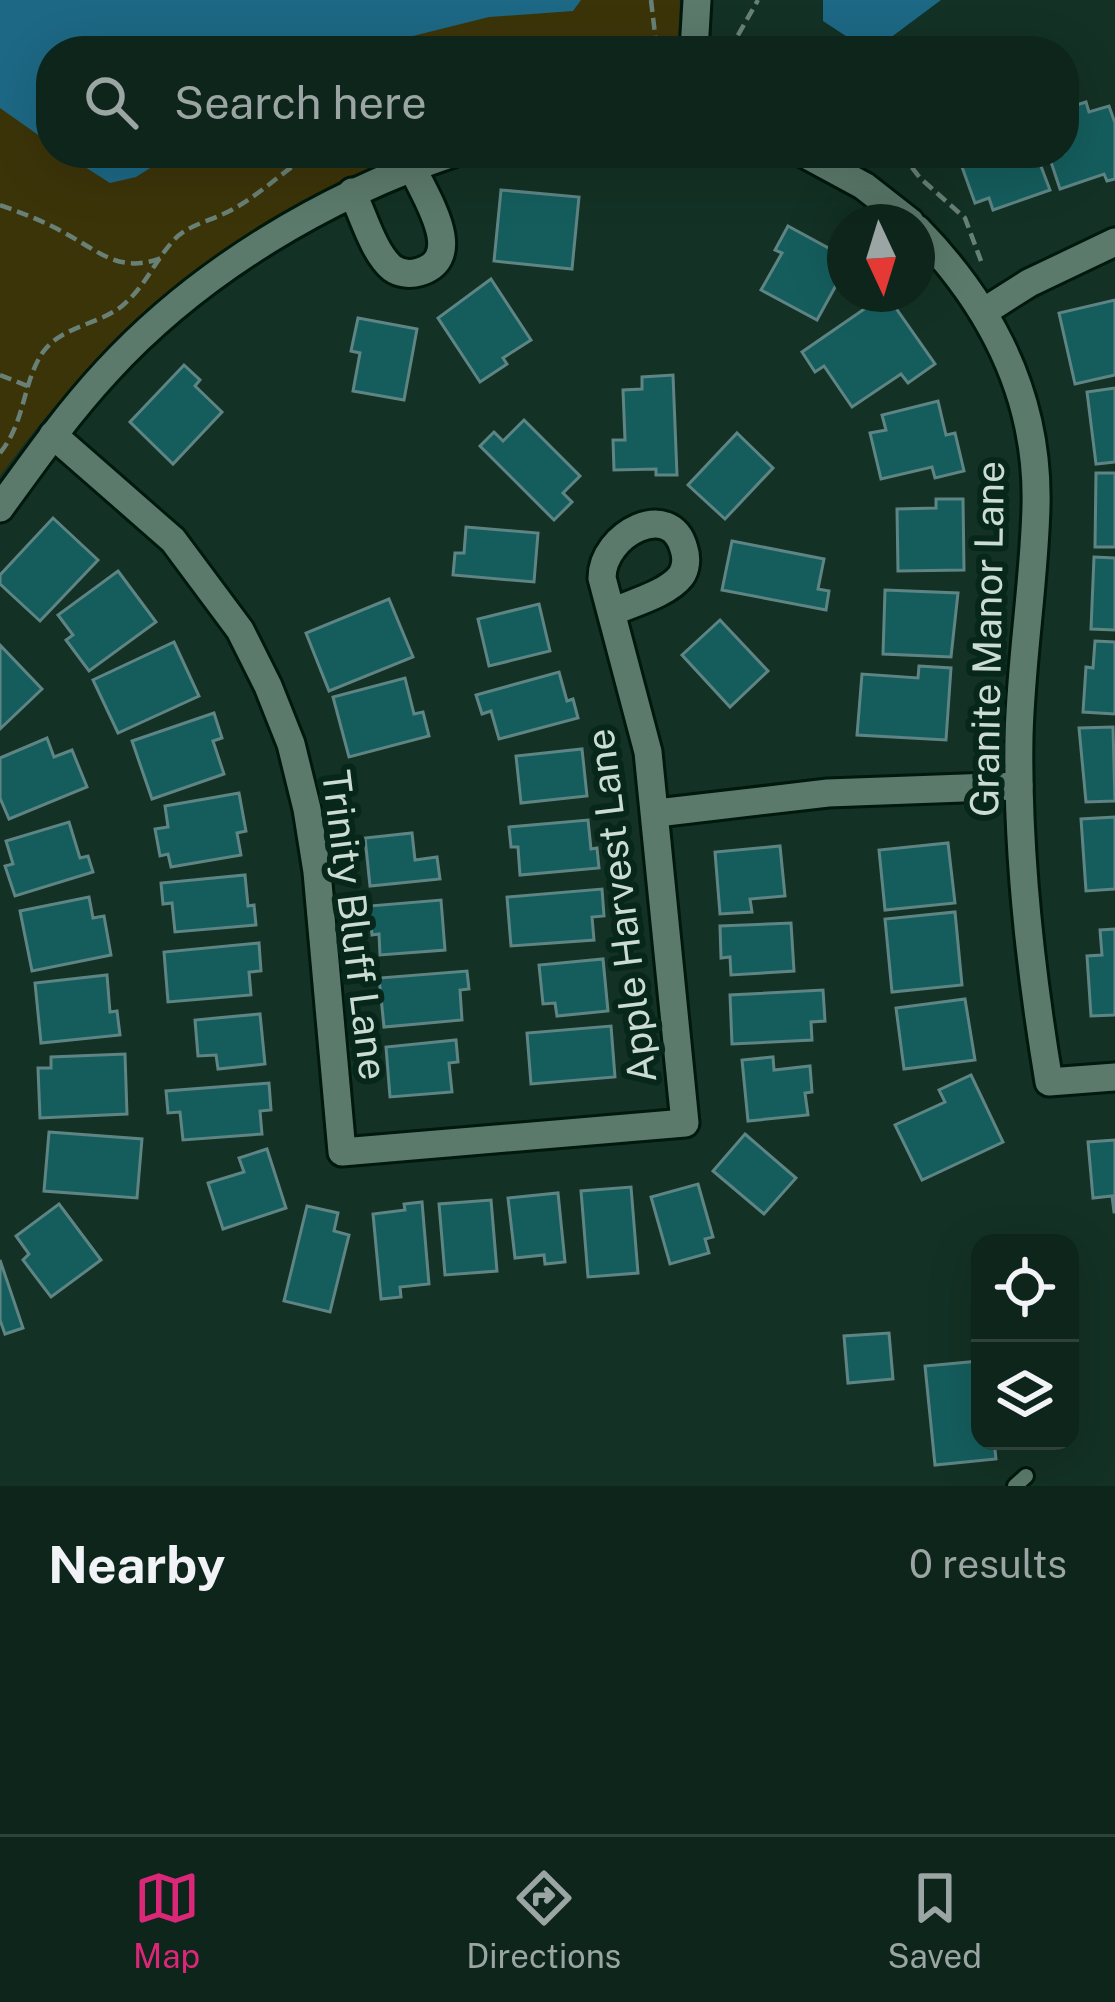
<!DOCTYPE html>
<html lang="en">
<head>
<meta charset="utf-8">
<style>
	:root { --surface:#0e251b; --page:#1c3128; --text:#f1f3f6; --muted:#9ba5a3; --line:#2e423a; --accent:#db2777 }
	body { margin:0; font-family:"Public Sans",sans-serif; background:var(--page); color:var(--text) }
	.controls { position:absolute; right:36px; bottom:36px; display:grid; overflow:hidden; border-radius:24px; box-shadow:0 12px 48px #0002 }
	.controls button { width:108px; height:108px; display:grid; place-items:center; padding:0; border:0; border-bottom:3px solid var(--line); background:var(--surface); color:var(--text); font:60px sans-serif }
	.compass { position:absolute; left:827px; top:204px; width:108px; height:108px; border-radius:50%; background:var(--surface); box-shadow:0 12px 48px #0002; rotate:176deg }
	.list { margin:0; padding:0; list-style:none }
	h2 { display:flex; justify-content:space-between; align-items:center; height:156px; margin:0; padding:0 48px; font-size:51px }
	h2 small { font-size:39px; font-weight:400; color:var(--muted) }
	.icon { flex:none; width:66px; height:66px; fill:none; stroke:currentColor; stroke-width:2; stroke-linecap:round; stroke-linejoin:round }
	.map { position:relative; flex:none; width:1115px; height:1486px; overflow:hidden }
	.search { position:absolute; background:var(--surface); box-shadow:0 12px 48px #0002; left:36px; right:36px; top:36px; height:132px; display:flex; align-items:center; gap:30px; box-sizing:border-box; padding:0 42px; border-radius:48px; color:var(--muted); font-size:45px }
	.sheet { height:348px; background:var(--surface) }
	nav { display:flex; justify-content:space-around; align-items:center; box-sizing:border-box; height:168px; border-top:3px solid var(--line); background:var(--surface); font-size:33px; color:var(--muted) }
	nav a { display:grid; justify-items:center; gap:6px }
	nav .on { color:var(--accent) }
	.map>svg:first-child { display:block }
</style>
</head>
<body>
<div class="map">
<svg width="1115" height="1486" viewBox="0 0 1115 1486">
	<rect width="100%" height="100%" fill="#133124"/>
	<path fill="#3c3409" d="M0 0H680L678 51H51V153H415C227 225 119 316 0 476Z"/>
	<g fill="#1d6885">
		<polygon points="0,0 581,0 573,11 489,17 413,36 375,51 51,51 51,144 0,108"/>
		<polygon points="823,0 941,0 878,47 855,42 823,21"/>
		<polygon points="63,153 174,153 136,177 110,183"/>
	</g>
	<g fill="#155d5d" stroke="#5e8484" stroke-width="3">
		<polygon points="1086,102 1089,112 1109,106 1115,123 1115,179 1107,181 1104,174 1060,189 1048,153 1064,153 1064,109"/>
		<polygon points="957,153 1036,153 1050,190 993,210 989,198 975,203"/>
		<polygon points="501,190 579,197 572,269 494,261"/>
		<polygon points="788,226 845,257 845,269 817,320 761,290 782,253 775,250"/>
		<polygon points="491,279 531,340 503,358 507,364 480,382 438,318"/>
		<polygon points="886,294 935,364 908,383 901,374 852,407 824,366 815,372 802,352"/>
		<polygon points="1115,300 1115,375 1075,384 1059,313"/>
		<polygon points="358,318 417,329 404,400 353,391 360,353 351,351"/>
		<polygon points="184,365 200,380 195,386 222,412 173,464 130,422"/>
		<polygon points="673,375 677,475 656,475 656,469 614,470 613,440 625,440 623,390 642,389 642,377"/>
		<polygon points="1115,388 1115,462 1096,464 1087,392"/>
		<polygon points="938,401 946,435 955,433 964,471 935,478 932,467 881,479 870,433 886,430 882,415"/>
		<polygon points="524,420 580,476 563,493 572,502 554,520 480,446 494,432 503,441"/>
		<polygon points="737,433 773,468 725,519 688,485"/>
		<polygon points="1096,473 1115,473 1115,547 1095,547"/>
		<polygon points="936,499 963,499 964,570 898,571 897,509 936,508"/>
		<polygon points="53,518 98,560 40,621 0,584 0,575"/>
		<polygon points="466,527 538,533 534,582 453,575 455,553 464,553"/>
		<polygon points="732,541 824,559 818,589 829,591 826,610 722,590"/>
		<polygon points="1094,557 1115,558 1115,630 1091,629"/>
		<polygon points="118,571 156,622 89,671 66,640 73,635 58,615"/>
		<polygon points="885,590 958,593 951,657 883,654"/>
		<polygon points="389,599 413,657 329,691 306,633"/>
		<polygon points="539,604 550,651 489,666 478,619"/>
		<polygon points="720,620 768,671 730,707 682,655"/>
		<polygon points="1095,641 1115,642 1115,714 1083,712 1086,667 1093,668"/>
		<polygon points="174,642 199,696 118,733 93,680"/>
		<polygon points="0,645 42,689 0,729"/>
		<polygon points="919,666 951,668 946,740 857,735 862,674 918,678"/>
		<polygon points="559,672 567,701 573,699 578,718 499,739 491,711 482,714 476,695"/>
		<polygon points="405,678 414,714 423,712 429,736 349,757 333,697"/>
		<polygon points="214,713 222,738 213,741 224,774 152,799 132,741"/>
		<polygon points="1113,727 1115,801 1086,802 1079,728"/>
		<polygon points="47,738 54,757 72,750 87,787 9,819 0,798 0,758"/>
		<polygon points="582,749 587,796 521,803 516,756"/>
		<polygon points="239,793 246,831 237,833 241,855 171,867 168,854 160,856 155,829 168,827 165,806"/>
		<polygon points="1115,817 1115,889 1086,891 1081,819"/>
		<polygon points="588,820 591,849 597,848 599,868 520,875 518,847 511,847 509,827"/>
		<polygon points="69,822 80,858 88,856 93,872 15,896 5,866 13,864 6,841"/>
		<polygon points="412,833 415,860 437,857 440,879 370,886 365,838"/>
		<polygon points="948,843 955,903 885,910 879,850"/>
		<polygon points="780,846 785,896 750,899 752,912 720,914 715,852"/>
		<polygon points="245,875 248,906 254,905 256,925 175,932 172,903 163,904 161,883"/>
		<polygon points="602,889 604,916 592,917 594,940 511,946 507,897"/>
		<polygon points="89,897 93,918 104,916 111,955 32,971 20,911"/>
		<polygon points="441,900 445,950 380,955 379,934 372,935 369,906"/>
		<polygon points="955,912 962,985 892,992 885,919"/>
		<polygon points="791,923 794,971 731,975 730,957 721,958 720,926"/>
		<polygon points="1115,929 1115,1015 1091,1016 1087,956 1102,955 1100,930"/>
		<polygon points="259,943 261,971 249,972 251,995 168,1002 164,952"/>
		<polygon points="603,959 608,1011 557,1016 555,1003 543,1004 539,965"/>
		<polygon points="467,971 469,989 460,990 462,1020 384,1027 379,978"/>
		<polygon points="107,975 110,1012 117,1011 120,1035 41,1043 35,983"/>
		<polygon points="823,990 825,1021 811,1022 812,1040 732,1044 730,995"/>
		<polygon points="965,999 975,1060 904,1069 896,1008"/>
		<polygon points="260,1014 265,1064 218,1069 216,1055 198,1056 195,1020"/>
		<polygon points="611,1026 615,1077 531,1084 527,1033"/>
		<polygon points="456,1040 458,1062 449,1063 452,1092 390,1097 386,1047"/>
		<polygon points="125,1054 127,1114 40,1118 38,1068 51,1068 51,1057"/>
		<polygon points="773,1057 774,1070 810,1066 812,1092 805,1093 808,1115 748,1121 742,1060"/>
		<polygon points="971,1075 1003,1142 922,1180 895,1125 945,1102 939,1090"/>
		<polygon points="269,1083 271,1110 260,1111 262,1134 183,1140 180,1112 168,1113 166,1091"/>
		<polygon points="49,1132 142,1139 137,1198 44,1191"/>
		<polygon points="745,1134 796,1178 764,1214 713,1171"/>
		<polygon points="1115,1140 1115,1212 1114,1212 1112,1196 1093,1198 1088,1142"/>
		<polygon points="267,1149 286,1208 223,1229 208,1183 244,1172 239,1158"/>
		<polygon points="698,1184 713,1237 705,1239 709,1253 670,1264 651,1197"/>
		<polygon points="631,1187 638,1273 588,1277 581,1191"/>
		<polygon points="558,1193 565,1262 545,1264 544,1255 515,1258 508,1198"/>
		<polygon points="491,1200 497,1271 445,1275 439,1204"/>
		<polygon points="422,1202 429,1284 400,1287 401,1297 381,1299 373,1214 405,1210 404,1204"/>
		<polygon points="59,1204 101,1260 51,1297 23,1260 29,1254 16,1236"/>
		<polygon points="307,1206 338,1213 334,1231 349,1235 330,1312 284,1301"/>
		<polygon points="0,1260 23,1328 5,1334 0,1320"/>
		<polygon points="889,1333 893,1379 848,1383 844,1336"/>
		<polygon points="980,1361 980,1441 994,1441 996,1459 935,1465 925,1366"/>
	</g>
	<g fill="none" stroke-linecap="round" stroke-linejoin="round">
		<g stroke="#00180d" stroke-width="20">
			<polyline id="service" points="1015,1486 1026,1476"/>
		</g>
		<g stroke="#00180d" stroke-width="33">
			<g id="minor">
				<polyline points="694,51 697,0"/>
				<polyline points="803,153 864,186 910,222"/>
				<path d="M352 192C363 214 373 252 392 268 399 273 409 275 419 272 468 258 424 195 412 167"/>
				<path d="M917 229C992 306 1039 397 1036 507 1034 584 1021 659 1019 736 1017 852 1030 968 1049 1082L1115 1077"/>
				<polyline points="985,311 1029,283 1115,242"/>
				<path d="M53 435 173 540 240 630 268 686 291 744 307 809 317 872 342 1152 685 1123 648 752 602 578C602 534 671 498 684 549 687 558 686 569 681 576 667 594 632 603 612 612"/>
				<path d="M0 508C34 461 68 413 107 371 199 271 325 196 453 153"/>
				<polyline points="657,813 828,793 1019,786"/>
			</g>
		</g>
		<g stroke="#688075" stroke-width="4.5" stroke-dasharray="12 6" stroke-linecap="butt">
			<polyline points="651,0 657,51"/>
			<polyline points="729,51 758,0"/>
			<polyline points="901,153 920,178 965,218 981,261"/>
			<path d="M0 205C22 213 43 221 63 232 99 251 119 274 161 258"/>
			<polyline points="0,375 30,387"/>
			<path d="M0 453C26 421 22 383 43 352 62 326 98 325 122 306 145 287 154 262 173 241 185 227 205 222 221 215 256 200 280 172 313 153"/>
		</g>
		<use href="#service" stroke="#5b7a6b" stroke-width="14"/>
		<use href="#minor" stroke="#5b7a6b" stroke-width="27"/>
	</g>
	<g text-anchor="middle" stroke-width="12" stroke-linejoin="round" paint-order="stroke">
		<g font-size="39" fill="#cbdcd3" stroke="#08271b">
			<text transform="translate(987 639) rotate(-89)" y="14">Granite Manor Lane</text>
			<text transform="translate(621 906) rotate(-97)" y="14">Apple Harvest Lane</text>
			<text transform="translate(355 925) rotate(83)" y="14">Trinity Bluff Lane</text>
		</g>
	</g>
</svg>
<div class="controls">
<button><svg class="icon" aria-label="locate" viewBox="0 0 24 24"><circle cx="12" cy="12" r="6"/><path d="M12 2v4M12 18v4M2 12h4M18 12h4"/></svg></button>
<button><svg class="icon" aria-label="layers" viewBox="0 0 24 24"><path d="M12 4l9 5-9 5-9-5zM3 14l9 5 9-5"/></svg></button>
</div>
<svg class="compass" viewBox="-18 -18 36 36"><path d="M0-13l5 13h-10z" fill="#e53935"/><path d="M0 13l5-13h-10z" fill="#9ba5a3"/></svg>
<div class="search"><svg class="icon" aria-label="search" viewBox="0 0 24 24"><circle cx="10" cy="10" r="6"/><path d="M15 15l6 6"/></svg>Search here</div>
</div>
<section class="sheet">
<h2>Nearby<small>0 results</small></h2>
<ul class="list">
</ul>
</section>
<nav>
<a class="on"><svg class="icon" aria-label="map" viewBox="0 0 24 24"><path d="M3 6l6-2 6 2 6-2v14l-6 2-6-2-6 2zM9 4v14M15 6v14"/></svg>Map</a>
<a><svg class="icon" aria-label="directions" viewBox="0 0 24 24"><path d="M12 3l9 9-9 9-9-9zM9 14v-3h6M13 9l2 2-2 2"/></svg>Directions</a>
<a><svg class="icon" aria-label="saved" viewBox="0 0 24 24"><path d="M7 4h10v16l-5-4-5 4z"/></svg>Saved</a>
</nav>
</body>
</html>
